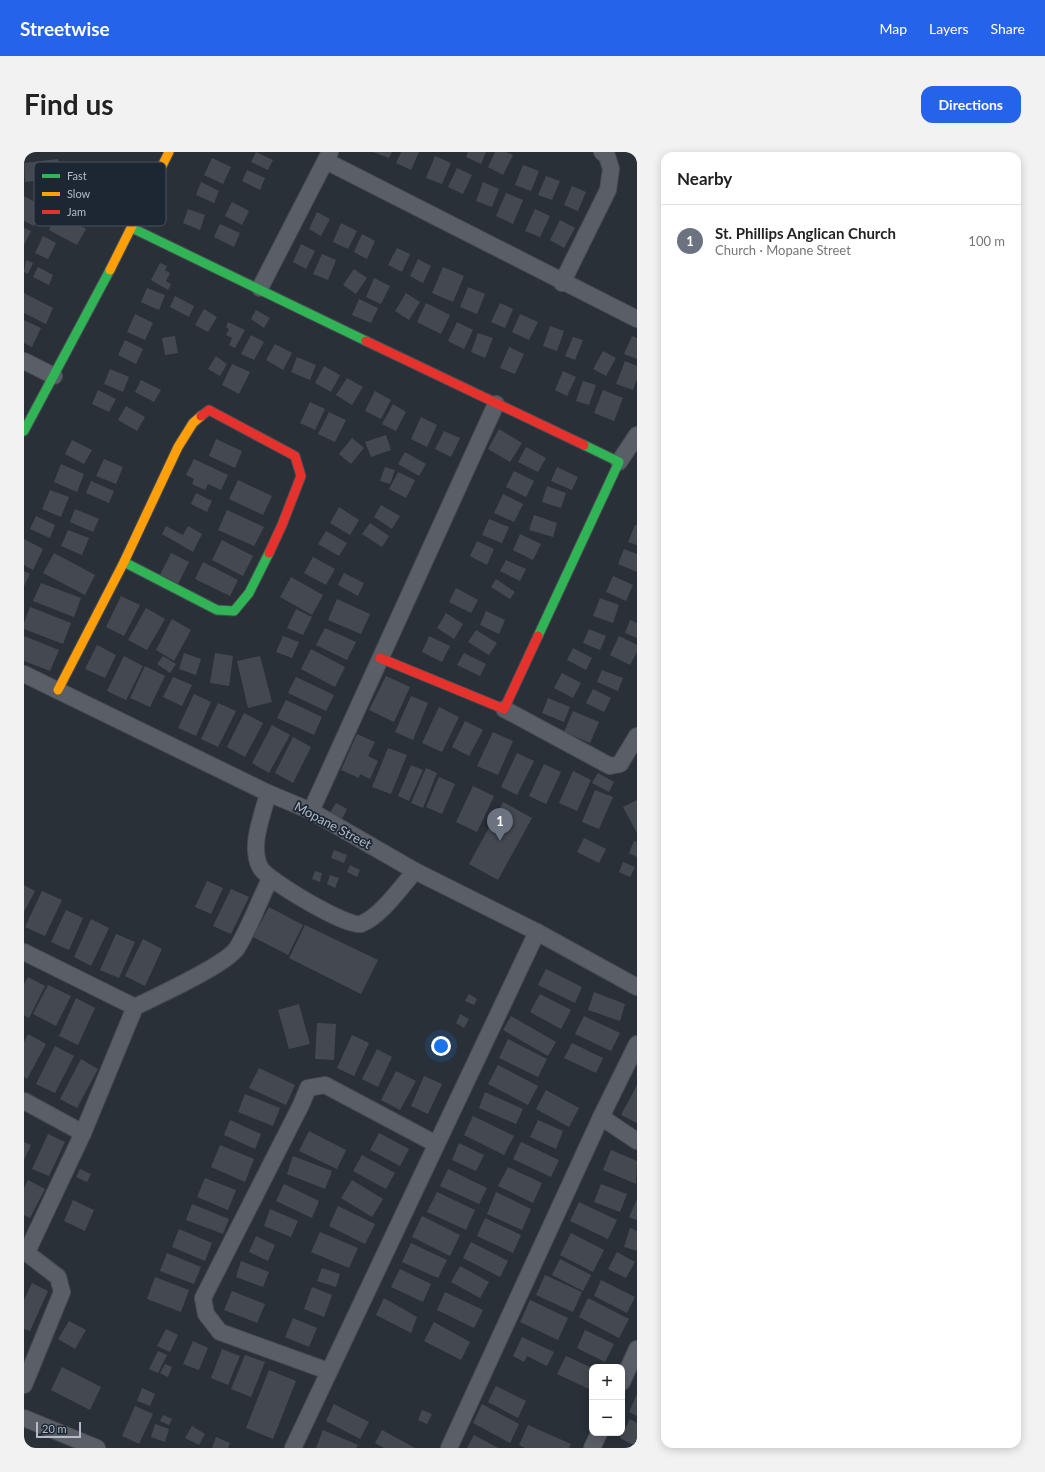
<!DOCTYPE html>
<html lang="en">
<head>
<meta charset="utf-8">
<style>
	:root { --surface:#fff; --page:#f2f2f2; --text:#222; --muted:#767676; --line:#e0e0e0; --accent:#2563eb }
	body { margin:0; font-family:Lato,sans-serif; background:var(--page); color:var(--text) }
	.controls { position:absolute; right:12px; bottom:12px; display:grid; overflow:hidden; border-radius:8px; box-shadow:0 2px 10px #0003 }
	.controls button { width:36px; height:36px; display:grid; place-items:center; padding:0; border:0; border-bottom:1px solid var(--line); background:var(--surface); color:var(--text); font:20px sans-serif }
	.scale { position:absolute; left:12px; bottom:10px; width:45px; box-sizing:border-box; padding-left:4px; border:2px solid #b4bcc9; border-top:0; font-size:11px; line-height:14px; white-space:nowrap; color:#b4bcc9; -webkit-text-stroke:3px #1d2633; paint-order:stroke }
	.you { position:absolute; left:417px; top:894px; width:14px; height:14px; margin:-10px; border:3px solid #fff; border-radius:50%; background:#1a73e8; box-shadow:0 0 0 6px #1a73e833 }
	.badge { display:grid; place-items:center; width:26px; height:26px; border-radius:50%; background:var(--accent); color:#fff; font-size:13px; font-weight:700 }
	.pin { position:absolute; translate:-50% -33px; filter:drop-shadow(0 1px 2px #0008) }
	.pin::after { content:''; position:absolute; top:21px; width:14px; height:12px; background:inherit; clip-path:polygon(0 0,100% 0,50% 100%) }
	.list { margin:0; padding:0; list-style:none }
	h2 { display:flex; justify-content:space-between; align-items:center; height:52px; margin:0; padding:0 16px; font-size:17px }
	h2 small { font-size:13px; font-weight:400; color:var(--muted) }
	.list li { display:grid; grid-template-columns:26px 1fr auto; gap:12px; align-items:center; box-sizing:border-box; height:72px; padding:0 16px; border-top:1px solid var(--line) }
	.list b { display:block; font-size:15px; white-space:nowrap }
	.list p { margin:0; font-size:13px; white-space:nowrap; color:var(--muted) }
	.list em { font-size:13px; font-style:normal; color:var(--muted) }
	.map { position:relative; flex:none; width:613px; height:1296px; overflow:hidden; border-radius:12px }
	header { display:flex; align-items:center; gap:24px; box-sizing:border-box; height:56px; padding:0 20px; background:var(--accent); color:#fff }
	header strong { font-size:19px }
	nav { display:flex; gap:22px; margin-inline-start:auto; font-size:14px }
	.intro { display:flex; align-items:center; justify-content:space-between; box-sizing:border-box; height:96px; padding:0 24px }
	h1 { margin:0; font-size:28px }
	.button { padding:10px 18px; border-radius:12px; background:var(--accent); color:#fff; font-size:14px; font-weight:700 }
	main { display:flex; gap:24px; padding:0 24px }
	aside { flex:1; background:var(--surface); border-radius:12px; box-shadow:0 2px 10px #0003 }
	.map>svg:first-child { display:block }
</style>
</head>
<body>
<header>
<strong>Streetwise</strong>
<nav><a>Map</a><a>Layers</a><a>Share</a></nav>
</header>
<div class="intro"><h1>Find us</h1><a class="button">Directions</a></div>
<main>
<div class="map">
<svg width="613" height="1296" viewBox="0 0 613 1296">
	<rect width="100%" height="100%" fill="#2a3038"/>
	<g fill="#444950">
		<polygon points="232,0 249,8 244,18 227,10"/>
		<polygon points="349,0 368,0 365,6"/>
		<polygon points="377,0 395,0 387,18 372,11"/>
		<polygon points="444,0 462,0 457,12 442,5"/>
		<polygon points="471,0 482,0 489,3 479,23 464,15"/>
		<polygon points="411,4 427,11 418,32 402,26"/>
		<polygon points="188,6 207,15 199,32 180,23"/>
		<polygon points="34,7 36,26 1,30 0,11"/>
		<polygon points="499,13 515,19 507,39 491,33"/>
		<polygon points="433,16 448,23 439,42 424,35"/>
		<polygon points="223,18 241,26 236,38 218,29"/>
		<polygon points="522,24 536,29 528,48 514,43"/>
		<polygon points="177,30 195,39 190,51 172,43"/>
		<polygon points="459,30 475,37 468,55 452,49"/>
		<polygon points="548,34 562,40 554,59 540,53"/>
		<polygon points="482,41 499,48 489,72 472,64"/>
		<polygon points="0,44 20,55 10,74 0,69"/>
		<polygon points="208,50 225,59 218,73 201,64"/>
		<polygon points="164,57 181,63 176,78 159,71"/>
		<polygon points="511,57 526,64 516,85 501,79"/>
		<polygon points="293,60 306,67 297,84 285,77"/>
		<polygon points="33,62 62,77 53,93 25,78"/>
		<polygon points="536,68 551,76 540,96 526,88"/>
		<polygon points="317,71 333,79 324,97 309,90"/>
		<polygon points="196,72 216,81 210,95 190,85"/>
		<polygon points="0,76 7,79 0,93"/>
		<polygon points="338,82 351,89 343,107 330,100"/>
		<polygon points="19,84 32,91 24,107 11,101"/>
		<polygon points="277,92 291,99 282,117 269,110"/>
		<polygon points="373,96 386,102 378,120 364,113"/>
		<polygon points="298,102 312,108 304,128 289,122"/>
		<polygon points="394,107 407,114 399,131 386,124"/>
		<polygon points="2,108 9,111 4,122 0,120"/>
		<polygon points="136,111 143,114 141,118 146,121 142,129 147,132 144,138 127,128"/>
		<polygon points="14,115 29,123 25,133 9,125"/>
		<polygon points="419,115 440,124 429,150 408,141"/>
		<polygon points="330,117 343,126 332,142 319,133"/>
		<polygon points="350,126 366,134 357,152 342,145"/>
		<polygon points="444,135 461,142 453,162 436,155"/>
		<polygon points="123,136 141,143 135,158 117,150"/>
		<polygon points="0,141 29,156 22,172 0,161"/>
		<polygon points="382,141 396,150 385,168 371,159"/>
		<polygon points="151,144 170,154 165,165 146,155"/>
		<polygon points="335,147 354,156 347,171 328,163"/>
		<polygon points="402,151 426,163 417,182 393,170"/>
		<polygon points="476,151 489,157 481,176 467,170"/>
		<polygon points="180,157 193,165 184,180 171,173"/>
		<polygon points="232,158 246,166 240,176 227,167"/>
		<polygon points="111,162 129,171 121,188 103,180"/>
		<polygon points="496,162 514,170 505,188 488,180"/>
		<polygon points="0,168 17,176 8,195 0,191"/>
		<polygon points="204,170 221,178 211,196 205,193 208,186 202,183 205,177 202,175"/>
		<polygon points="433,170 449,178 440,197 424,189"/>
		<polygon points="526,174 540,179 533,199 519,194"/>
		<polygon points="454,181 469,186 461,206 447,200"/>
		<polygon points="227,183 240,190 230,208 217,202"/>
		<polygon points="151,184 154,201 141,203 138,186"/>
		<polygon points="608,184 613,186 613,207 600,202"/>
		<polygon points="549,185 559,188 551,208 541,204"/>
		<polygon points="101,188 119,197 112,212 94,203"/>
		<polygon points="251,192 268,201 259,218 242,208"/>
		<polygon points="485,195 500,202 491,222 476,216"/>
		<polygon points="579,199 592,206 582,224 569,217"/>
		<polygon points="192,204 203,212 196,224 184,217"/>
		<polygon points="273,205 292,213 286,228 267,220"/>
		<polygon points="601,209 613,214 613,227 609,238 592,232"/>
		<polygon points="208,212 226,220 215,242 198,233"/>
		<polygon points="300,214 316,223 307,240 291,231"/>
		<polygon points="86,217 105,225 99,240 80,232"/>
		<polygon points="539,219 552,225 543,244 531,238"/>
		<polygon points="323,226 339,235 328,253 312,243"/>
		<polygon points="117,228 137,238 130,250 111,240"/>
		<polygon points="559,229 572,233 565,253 552,249"/>
		<polygon points="74,238 92,247 85,260 68,252"/>
		<polygon points="579,238 599,246 590,269 570,261"/>
		<polygon points="351,239 367,248 357,267 341,259"/>
		<polygon points="286,250 301,257 291,278 276,271"/>
		<polygon points="369,252 382,260 372,279 358,272"/>
		<polygon points="102,254 121,265 113,279 94,268"/>
		<polygon points="305,260 322,268 311,290 294,282"/>
		<polygon points="397,265 413,273 403,295 387,287"/>
		<polygon points="475,277 498,291 486,310 464,297"/>
		<polygon points="420,279 436,286 427,305 411,297"/>
		<polygon points="362,283 367,298 347,305 341,290"/>
		<polygon points="328,286 340,296 327,312 315,302"/>
		<polygon points="192,287 218,299 211,316 185,304"/>
		<polygon points="48,288 68,298 60,312 41,302"/>
		<polygon points="502,295 522,306 514,320 494,310"/>
		<polygon points="381,300 402,312 395,324 374,312"/>
		<polygon points="80,307 99,315 92,332 72,324"/>
		<polygon points="170,307 204,323 197,338 184,332 181,338 168,332 170,327 162,323"/>
		<polygon points="37,312 60,322 53,340 30,330"/>
		<polygon points="361,315 371,318 366,332 356,329"/>
		<polygon points="533,315 554,325 548,338 527,329"/>
		<polygon points="490,319 510,329 502,345 482,335"/>
		<polygon points="374,320 391,328 382,346 365,337"/>
		<polygon points="214,328 248,344 239,363 205,347"/>
		<polygon points="67,329 90,339 85,351 62,341"/>
		<polygon points="523,334 542,341 537,356 518,350"/>
		<polygon points="26,338 45,345 37,365 18,357"/>
		<polygon points="172,341 188,349 183,360 167,352"/>
		<polygon points="479,342 499,352 490,370 470,361"/>
		<polygon points="357,353 376,364 368,377 350,365"/>
		<polygon points="315,355 335,368 326,383 306,371"/>
		<polygon points="51,357 75,367 69,380 46,370"/>
		<polygon points="203,358 240,375 230,394 194,378"/>
		<polygon points="510,363 533,371 529,385 505,378"/>
		<polygon points="12,364 31,373 26,386 6,377"/>
		<polygon points="465,367 485,375 478,391 458,383"/>
		<polygon points="346,371 365,384 358,395 338,382"/>
		<polygon points="611,373 613,373 613,393 604,390"/>
		<polygon points="142,374 159,383 164,374 178,382 169,400 138,382"/>
		<polygon points="44,378 65,386 58,403 37,394"/>
		<polygon points="302,379 323,391 315,404 294,392"/>
		<polygon points="496,382 517,392 509,408 489,398"/>
		<polygon points="0,387 19,397 9,418 0,413"/>
		<polygon points="198,388 229,404 219,424 188,408"/>
		<polygon points="453,389 470,397 463,413 446,404"/>
		<polygon points="600,397 613,402 613,420 594,412"/>
		<polygon points="30,401 71,423 61,443 19,421"/>
		<polygon points="147,401 165,410 154,432 136,423"/>
		<polygon points="289,405 311,417 302,433 280,421"/>
		<polygon points="482,408 502,417 496,429 476,419"/>
		<polygon points="179,410 214,428 206,444 171,427"/>
		<polygon points="0,419 6,422 0,434"/>
		<polygon points="320,421 340,431 334,444 314,433"/>
		<polygon points="589,424 609,433 602,449 582,440"/>
		<polygon points="267,425 299,443 288,463 256,445"/>
		<polygon points="472,427 491,440 486,447 467,435"/>
		<polygon points="17,431 57,446 50,465 9,449"/>
		<polygon points="432,436 454,448 447,461 425,450"/>
		<polygon points="97,444 116,453 100,484 82,475"/>
		<polygon points="576,446 595,453 589,471 569,464"/>
		<polygon points="313,447 346,462 337,482 304,468"/>
		<polygon points="6,455 47,471 39,492 0,477 0,471"/>
		<polygon points="122,456 141,467 123,498 104,488"/>
		<polygon points="272,457 288,465 279,483 263,476"/>
		<polygon points="462,459 481,468 475,482 456,473"/>
		<polygon points="422,461 439,472 430,487 413,476"/>
		<polygon points="148,467 167,478 150,509 132,498"/>
		<polygon points="606,468 613,471 613,486 601,481"/>
		<polygon points="301,476 332,490 323,508 292,493"/>
		<polygon points="565,477 582,484 576,498 559,491"/>
		<polygon points="452,478 473,491 465,503 444,490"/>
		<polygon points="0,484 35,498 26,519 0,509"/>
		<polygon points="259,484 275,490 268,506 252,500"/>
		<polygon points="405,484 426,494 418,510 398,500"/>
		<polygon points="595,484 613,493 613,500 606,513 586,503"/>
		<polygon points="73,493 92,503 81,526 61,517"/>
		<polygon points="549,496 568,506 562,518 543,508"/>
		<polygon points="287,497 321,515 311,535 277,517"/>
		<polygon points="160,501 177,507 172,523 155,517"/>
		<polygon points="191,501 209,504 205,534 186,531"/>
		<polygon points="440,501 462,512 456,524 433,513"/>
		<polygon points="100,504 119,514 102,548 83,539"/>
		<polygon points="139,504 152,512 146,521 133,512"/>
		<polygon points="236,504 248,550 224,556 213,509"/>
		<polygon points="121,514 141,524 126,555 106,546"/>
		<polygon points="578,518 599,526 594,539 573,530"/>
		<polygon points="538,521 557,531 549,546 530,536"/>
		<polygon points="362,524 386,535 370,570 345,558"/>
		<polygon points="149,525 168,533 158,554 139,545"/>
		<polygon points="272,525 310,543 302,559 264,541"/>
		<polygon points="569,537 587,546 580,560 562,551"/>
		<polygon points="170,542 187,550 172,584 154,576"/>
		<polygon points="387,544 404,551 389,588 371,580"/>
		<polygon points="524,546 546,555 540,570 518,561"/>
		<polygon points="262,548 298,565 290,583 253,566"/>
		<polygon points="194,551 212,559 194,595 177,587"/>
		<polygon points="415,555 435,565 418,600 398,591"/>
		<polygon points="549,559 575,570 566,591 540,580"/>
		<polygon points="220,561 239,571 221,605 203,595"/>
		<polygon points="441,569 459,578 445,604 428,595"/>
		<polygon points="248,573 266,583 245,621 228,611"/>
		<polygon points="469,580 489,589 474,623 453,614"/>
		<polygon points="333,582 351,590 344,604 354,609 346,627 336,622 335,626 317,618"/>
		<polygon points="269,585 287,595 269,631 251,621"/>
		<polygon points="364,596 383,603 367,642 348,635"/>
		<polygon points="493,601 510,609 493,643 477,635"/>
		<polygon points="520,612 537,620 522,652 505,644"/>
		<polygon points="387,613 399,618 385,649 374,644"/>
		<polygon points="402,616 413,621 399,656 387,651"/>
		<polygon points="549,619 567,628 553,659 535,651"/>
		<polygon points="574,621 590,630 585,640 568,631"/>
		<polygon points="415,625 431,632 418,662 402,655"/>
		<polygon points="449,634 470,644 453,680 432,670"/>
		<polygon points="571,638 589,645 575,677 558,670"/>
		<polygon points="613,648 613,681 599,655"/>
		<polygon points="479,650 508,666 474,728 445,712"/>
		<polygon points="312,651 323,657 317,669 305,662"/>
		<polygon points="560,686 582,697 575,711 553,700"/>
		<polygon points="610,689 613,690 613,705 605,701"/>
		<polygon points="310,698 323,703 320,711 307,706"/>
		<polygon points="599,710 611,715 606,725 595,720"/>
		<polygon points="326,713 336,718 333,725 323,720"/>
		<polygon points="291,719 298,721 296,730 288,727"/>
		<polygon points="306,723 315,726 311,736 303,732"/>
		<polygon points="183,729 199,736 187,762 171,755"/>
		<polygon points="0,733 11,739 0,760"/>
		<polygon points="207,737 225,745 207,782 189,774"/>
		<polygon points="18,739 38,748 21,784 1,775"/>
		<polygon points="245,755 279,773 264,803 229,785"/>
		<polygon points="42,758 59,766 45,798 27,790"/>
		<polygon points="67,767 85,776 67,814 50,805"/>
		<polygon points="281,773 354,808 337,842 265,806"/>
		<polygon points="92,782 111,790 95,826 76,818"/>
		<polygon points="119,787 138,797 121,834 101,824"/>
		<polygon points="522,817 558,835 551,851 514,833"/>
		<polygon points="4,825 21,834 5,866 0,863 0,832"/>
		<polygon points="24,833 47,844 32,874 9,862"/>
		<polygon points="570,840 601,852 596,869 564,858"/>
		<polygon points="445,842 453,847 450,853 441,849"/>
		<polygon points="516,842 547,858 537,877 506,860"/>
		<polygon points="52,846 71,856 54,893 35,884"/>
		<polygon points="275,852 286,892 265,897 254,858"/>
		<polygon points="436,862 445,867 440,876 432,871"/>
		<polygon points="487,864 532,890 524,904 479,878"/>
		<polygon points="560,864 596,881 587,899 551,882"/>
		<polygon points="293,871 312,872 310,908 291,907"/>
		<polygon points="4,882 22,892 3,927 0,925 0,890"/>
		<polygon points="328,883 345,891 330,924 313,916"/>
		<polygon points="484,887 523,907 514,925 475,906"/>
		<polygon points="548,891 579,906 572,921 540,906"/>
		<polygon points="31,894 50,904 31,941 12,932"/>
		<polygon points="353,897 368,905 354,935 338,927"/>
		<polygon points="57,907 74,917 53,956 36,947"/>
		<polygon points="474,913 514,934 504,953 464,932"/>
		<polygon points="235,916 271,933 262,953 225,936"/>
		<polygon points="372,919 392,929 376,958 357,948"/>
		<polygon points="400,924 418,932 404,962 387,954"/>
		<polygon points="613,933 613,971 597,963"/>
		<polygon points="522,938 555,956 545,975 512,957"/>
		<polygon points="461,940 499,957 492,972 455,956"/>
		<polygon points="221,942 256,956 249,974 214,960"/>
		<polygon points="449,964 490,984 480,1003 440,983"/>
		<polygon points="206,968 237,982 231,997 200,983"/>
		<polygon points="514,968 539,979 532,997 506,985"/>
		<polygon points="285,979 322,998 313,1017 275,999"/>
		<polygon points="355,981 385,997 376,1014 346,998"/>
		<polygon points="24,982 41,990 25,1024 8,1017"/>
		<polygon points="0,990 7,993 0,1008"/>
		<polygon points="497,990 535,1008 527,1025 489,1007"/>
		<polygon points="435,991 460,1003 452,1019 428,1008"/>
		<polygon points="196,993 230,1007 221,1030 187,1015"/>
		<polygon points="587,998 613,1009 612,1032 579,1018"/>
		<polygon points="338,1003 371,1021 362,1037 329,1019"/>
		<polygon points="269,1004 308,1019 301,1037 263,1022"/>
		<polygon points="484,1015 518,1031 509,1051 474,1034"/>
		<polygon points="56,1017 67,1022 63,1030 52,1025"/>
		<polygon points="424,1017 463,1036 455,1052 416,1034"/>
		<polygon points="181,1026 212,1038 204,1058 173,1045"/>
		<polygon points="4,1028 21,1037 6,1066 0,1063 0,1036"/>
		<polygon points="328,1028 359,1047 348,1065 317,1046"/>
		<polygon points="260,1032 295,1049 288,1066 252,1049"/>
		<polygon points="577,1032 603,1042 596,1060 570,1050"/>
		<polygon points="413,1040 451,1058 442,1078 403,1060"/>
		<polygon points="472,1040 507,1057 498,1078 463,1062"/>
		<polygon points="613,1047 613,1066 612,1068 605,1065"/>
		<polygon points="49,1048 70,1058 61,1079 40,1069"/>
		<polygon points="555,1050 593,1068 584,1087 546,1069"/>
		<polygon points="168,1052 205,1067 199,1082 162,1068"/>
		<polygon points="314,1054 351,1072 341,1092 305,1074"/>
		<polygon points="246,1057 274,1069 267,1085 240,1074"/>
		<polygon points="398,1064 436,1083 426,1104 388,1085"/>
		<polygon points="461,1066 497,1083 489,1101 453,1084"/>
		<polygon points="606,1076 613,1079 613,1099 600,1095"/>
		<polygon points="155,1077 188,1091 181,1109 148,1095"/>
		<polygon points="296,1080 334,1096 325,1116 287,1100"/>
		<polygon points="547,1081 580,1098 569,1120 536,1103"/>
		<polygon points="232,1084 251,1093 244,1109 225,1100"/>
		<polygon points="447,1090 484,1109 476,1125 439,1106"/>
		<polygon points="387,1091 423,1108 414,1126 378,1110"/>
		<polygon points="593,1100 611,1110 602,1126 584,1117"/>
		<polygon points="143,1101 177,1115 170,1132 136,1119"/>
		<polygon points="536,1107 567,1123 559,1139 528,1123"/>
		<polygon points="217,1109 245,1120 239,1135 212,1125"/>
		<polygon points="436,1114 465,1130 456,1146 427,1130"/>
		<polygon points="298,1116 316,1122 312,1135 293,1129"/>
		<polygon points="376,1117 407,1132 399,1150 367,1135"/>
		<polygon points="521,1123 558,1140 549,1160 512,1143"/>
		<polygon points="131,1125 165,1138 157,1160 123,1147"/>
		<polygon points="577,1128 611,1145 603,1161 570,1144"/>
		<polygon points="8,1131 24,1139 6,1179 0,1177 0,1148"/>
		<polygon points="288,1135 308,1143 300,1165 280,1157"/>
		<polygon points="208,1139 241,1152 233,1171 200,1158"/>
		<polygon points="421,1140 459,1158 450,1176 413,1158"/>
		<polygon points="360,1146 393,1165 387,1181 352,1163"/>
		<polygon points="564,1146 605,1167 595,1186 555,1165"/>
		<polygon points="506,1148 544,1166 534,1188 496,1170"/>
		<polygon points="269,1166 293,1176 285,1195 261,1185"/>
		<polygon points="45,1169 62,1178 51,1197 34,1187"/>
		<polygon points="410,1170 446,1190 437,1208 400,1189"/>
		<polygon points="142,1177 154,1183 146,1200 133,1194"/>
		<polygon points="561,1178 590,1192 581,1210 553,1196"/>
		<polygon points="498,1185 530,1200 523,1214 503,1204 500,1210 489,1204"/>
		<polygon points="169,1189 184,1196 175,1218 159,1212"/>
		<polygon points="198,1197 216,1204 204,1233 187,1226"/>
		<polygon points="134,1199 143,1203 134,1221 125,1217"/>
		<polygon points="221,1203 241,1210 227,1245 207,1237"/>
		<polygon points="542,1204 568,1216 567,1238 533,1222"/>
		<polygon points="141,1212 148,1215 144,1225 136,1221"/>
		<polygon points="38,1215 77,1235 66,1258 27,1238"/>
		<polygon points="245,1218 272,1229 249,1287 222,1276"/>
		<polygon points="472,1234 502,1249 494,1266 464,1250"/>
		<polygon points="118,1236 131,1242 126,1254 113,1249"/>
		<polygon points="613,1242 613,1264 605,1260"/>
		<polygon points="310,1252 345,1270 336,1287 302,1269"/>
		<polygon points="458,1252 495,1272 486,1291 449,1271"/>
		<polygon points="111,1254 129,1262 115,1292 98,1284"/>
		<polygon points="398,1258 408,1262 403,1272 394,1268"/>
		<polygon points="139,1263 148,1267 145,1273 136,1269"/>
		<polygon points="606,1267 613,1271 613,1295 596,1286"/>
		<polygon points="131,1272 145,1277 141,1290 127,1285"/>
		<polygon points="504,1273 547,1292 545,1296 501,1296 495,1293"/>
		<polygon points="168,1274 181,1282 175,1293 161,1286"/>
		<polygon points="299,1278 334,1293 332,1296 292,1296"/>
		<polygon points="358,1278 391,1296 360,1296 351,1291"/>
		<polygon points="450,1283 474,1296 443,1296"/>
		<polygon points="192,1285 206,1291 204,1296 188,1296"/>
	</g>
	<g fill="none" stroke-linecap="round" stroke-linejoin="round">
		<g stroke="#484c53" stroke-width="18">
			<g id="street">
				<polyline points="302,9 613,167"/>
				<polyline points="538,131 584,38 587,17 583,4 578,0"/>
				<polyline points="236,136 306,0"/>
				<polyline points="0,209 30,224"/>
				<polyline points="595,310 613,283"/>
				<polyline points="0,522 244,641 287,659 391,719 513,780 613,835"/>
				<polyline points="480,557 586,614 596,612 613,584"/>
				<path d="M244 641C239 663 225 693 236 715 242 728 326 777 337 772 357 764 377 735 391 719"/>
				<polyline points="287,659 472,252"/>
				<polyline points="0,800 111,855"/>
				<polyline points="0,949 59,981"/>
				<polyline points="577,965 613,989"/>
				<polyline points="0,1099 34,1125 38,1140 0,1233"/>
				<path d="M3 1100 59 981 111 855C133 844 202 813 213 796 225 777 236 747 246 727"/>
				<polyline points="304,1219 196,1180 182,1162 179,1146 277,953 284,936 301,933 412,992"/>
				<polyline points="598,1230 613,1197"/>
				<polyline points="0,1266 73,1296"/>
				<polyline points="269,1296 513,780"/>
				<polyline points="425,1296 577,965 613,892"/>
				<polyline points="568,1296 575,1281"/>
			</g>
		</g>
		<g stroke="#484c53" stroke-width="11">
			<g id="fast">
				<polyline points="108,76 342,189"/>
				<polyline points="0,279 86,118"/>
				<polyline points="100,410 193,458 210,459 225,441 245,401"/>
				<polyline points="514,484 595,310 560,293"/>
			</g>
		</g>
		<g stroke="#484c53" stroke-width="11">
			<g id="slow">
				<polyline points="86,118 145,0"/>
				<polyline points="34,538 100,410 154,295 169,271 177,264"/>
			</g>
		</g>
		<g stroke="#484c53" stroke-width="11">
			<g id="jam">
				<polyline points="342,189 560,293"/>
				<polyline points="177,264 185,258 271,304 277,324 258,373 245,401"/>
				<polyline points="356,506 480,557 514,484"/>
			</g>
		</g>
		<use href="#street" stroke="#5a5e66" stroke-width="16"/>
		<use href="#fast" stroke="#30b455" stroke-width="9"/>
		<use href="#slow" stroke="#ff9f0a" stroke-width="9"/>
		<use href="#jam" stroke="#e5322d" stroke-width="9"/>
	</g>
	<g text-anchor="middle" stroke-width="3.5" stroke-linejoin="round" paint-order="stroke">
		<g font-size="13" fill="#b4bcc9" stroke="#1d2633">
			<text transform="translate(309 673) rotate(28)" y="5">Mopane Street</text>
		</g>
	</g>
	<rect x="10" y="10" width="132" height="64" rx="6" fill="#1d2633" stroke="#4a5360" stroke-width="1"/>
	<rect x="18" y="22" width="18" height="4" fill="#30b455"/>
	<rect x="18" y="40" width="18" height="4" fill="#ff9f0a"/>
	<rect x="18" y="58" width="18" height="4" fill="#e5322d"/>
	<g font-size="11" fill="#b4bcc9">
		<text x="43" y="28">Fast</text>
		<text x="43" y="46">Slow</text>
		<text x="43" y="64">Jam</text>
	</g>
</svg>
<div class="controls">
<button>+</button>
<button>−</button>
</div>
<div class="scale">20 m</div>
<div class="you"></div>
<div class="pin badge" style="left:476px;top:689px;background:#6b7280">1</div>
</div>
<aside>
<h2>Nearby<small></small></h2>
<ul class="list">
<li><span class="badge" style="background:#6b7280">1</span><div><b>St. Phillips Anglican Church</b><p>Church · Mopane Street</p></div><em>100 m</em></li>
</ul>
</aside>
</main>
</body>
</html>
